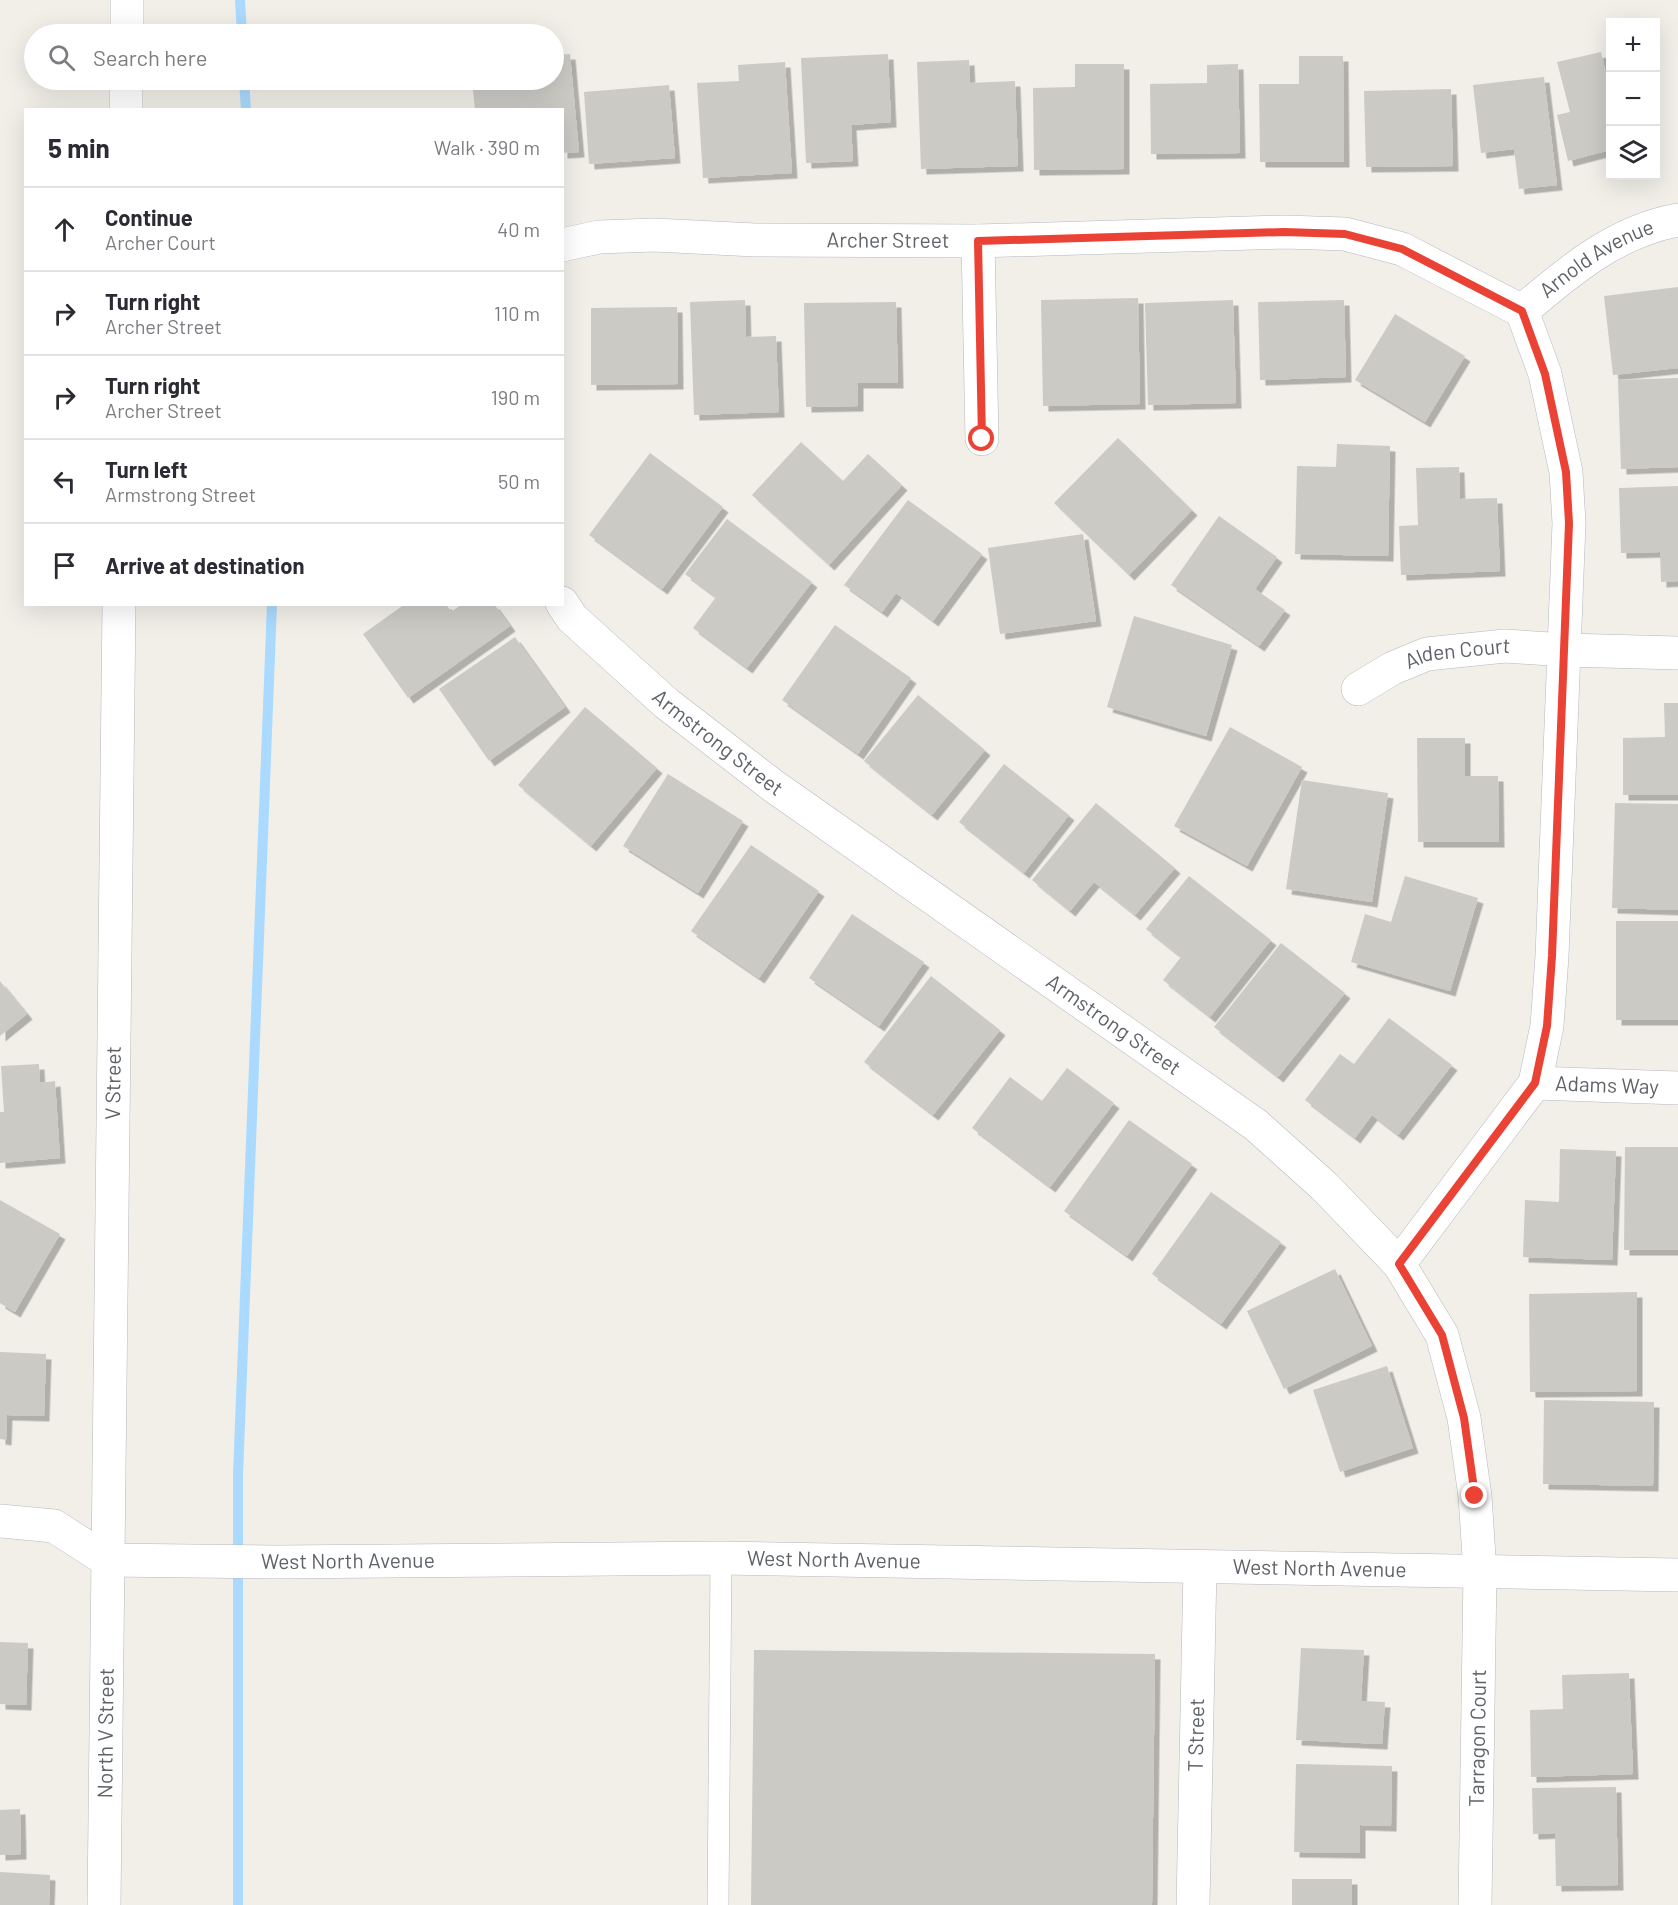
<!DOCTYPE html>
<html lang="en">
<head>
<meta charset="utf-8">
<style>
	:root { --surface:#fff; --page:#f7f7f7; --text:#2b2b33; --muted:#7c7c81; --line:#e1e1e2 }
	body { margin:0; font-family:Barlow,sans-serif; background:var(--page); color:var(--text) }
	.controls { position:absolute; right:18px; top:18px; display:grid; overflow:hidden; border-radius:0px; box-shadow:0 6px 24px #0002 }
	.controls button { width:54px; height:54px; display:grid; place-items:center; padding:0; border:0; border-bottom:2px solid var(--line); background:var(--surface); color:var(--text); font:30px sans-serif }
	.stop { position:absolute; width:18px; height:18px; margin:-14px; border:4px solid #ea4335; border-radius:50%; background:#fff }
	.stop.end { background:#ea4335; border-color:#fff; box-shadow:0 2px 6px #0008 }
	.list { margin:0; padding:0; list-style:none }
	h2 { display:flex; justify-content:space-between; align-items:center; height:78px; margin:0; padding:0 24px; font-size:26px }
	h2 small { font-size:20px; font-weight:400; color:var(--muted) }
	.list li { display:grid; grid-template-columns:39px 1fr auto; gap:18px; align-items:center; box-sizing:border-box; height:84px; padding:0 24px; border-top:2px solid var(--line) }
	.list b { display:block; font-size:22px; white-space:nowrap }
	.list p { margin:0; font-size:20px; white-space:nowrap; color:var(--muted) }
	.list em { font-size:20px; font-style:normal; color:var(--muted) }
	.icon { flex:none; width:33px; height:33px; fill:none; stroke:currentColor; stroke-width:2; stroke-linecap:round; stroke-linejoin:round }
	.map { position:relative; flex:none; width:1678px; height:1905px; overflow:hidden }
	.search { position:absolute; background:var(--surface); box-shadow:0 6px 24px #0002; left:24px; top:24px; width:540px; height:66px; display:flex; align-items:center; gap:15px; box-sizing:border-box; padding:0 21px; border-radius:33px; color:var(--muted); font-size:22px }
	.panel { position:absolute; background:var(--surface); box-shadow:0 6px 24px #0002; left:24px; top:108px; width:540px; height:498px; border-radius:0px }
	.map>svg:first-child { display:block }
</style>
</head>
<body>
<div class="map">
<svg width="1678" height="1905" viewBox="0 0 1678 1905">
	<defs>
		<filter id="shadow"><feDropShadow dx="5.5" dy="5.5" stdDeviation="0" flood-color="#0004"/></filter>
	</defs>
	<rect width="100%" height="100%" fill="#f1efe8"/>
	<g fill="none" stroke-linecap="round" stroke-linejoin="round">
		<g stroke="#aadaff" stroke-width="10">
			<polyline points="240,0 242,34"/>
			<polyline points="244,80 246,110"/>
			<polyline points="238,1905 238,1475 272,604"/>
		</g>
	</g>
	<g fill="#cccac5" filter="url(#shadow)">
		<polygon points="1601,52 1608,82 1610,81 1610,150 1568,161 1557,115 1570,112 1557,62"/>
		<polygon points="570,54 579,152 562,153 562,110 475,110 472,80 554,80 554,55"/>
		<polygon points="888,54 891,122 851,125 853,161 806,163 801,58"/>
		<polygon points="1299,56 1343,56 1344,162 1260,162 1259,84 1299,84"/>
		<polygon points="969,60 970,83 1015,81 1018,166 921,169 917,62"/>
		<polygon points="785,62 792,173 703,178 697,83 739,81 738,65"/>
		<polygon points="1075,64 1124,64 1124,169 1034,170 1033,88 1075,87"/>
		<polygon points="1238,64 1240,153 1151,154 1150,84 1207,83 1207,65"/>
		<polygon points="1544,77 1557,185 1519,189 1514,149 1481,153 1473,85"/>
		<polygon points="669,85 675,158 589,164 584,92"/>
		<polygon points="1451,89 1453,166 1366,167 1364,91"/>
		<polygon points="1678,287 1678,368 1613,375 1604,296"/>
		<polygon points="1138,298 1140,404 1043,406 1041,300"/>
		<polygon points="745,300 746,337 776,336 779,412 694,415 690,302"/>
		<polygon points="1233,300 1236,403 1148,405 1145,303"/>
		<polygon points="1344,300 1346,377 1260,380 1258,302"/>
		<polygon points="896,302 898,383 858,383 858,406 806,407 804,303"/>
		<polygon points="677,307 678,384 591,385 591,308"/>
		<polygon points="1395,314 1465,356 1425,422 1355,380"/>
		<polygon points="1678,378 1678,467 1621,469 1618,380"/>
		<polygon points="1118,438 1192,510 1129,575 1054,503"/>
		<polygon points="801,442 843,481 868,454 902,485 829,565 752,495"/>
		<polygon points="1337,444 1390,446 1388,556 1295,554 1297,466 1336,467"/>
		<polygon points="650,453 723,507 662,589 589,535"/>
		<polygon points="1459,467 1460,499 1497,498 1500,571 1401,575 1399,526 1418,525 1416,468"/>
		<polygon points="1678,486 1678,581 1661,582 1660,552 1621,553 1619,488"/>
		<polygon points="908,500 982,554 933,621 896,593 882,612 844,585"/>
		<polygon points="1219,516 1277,557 1255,589 1285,610 1259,646 1171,585"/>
		<polygon points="727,519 812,582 747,668 693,628 716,597 685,574"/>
		<polygon points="1083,534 1096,621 1000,634 988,548"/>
		<polygon points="405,604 446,604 451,612 462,604 494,604 510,626 408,698 363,634"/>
		<polygon points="1134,616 1232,645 1206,736 1107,707"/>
		<polygon points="835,625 911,678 858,754 782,700"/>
		<polygon points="515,637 565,707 489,761 439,689"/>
		<polygon points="918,695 985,750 932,815 864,761"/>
		<polygon points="1664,703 1678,703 1678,795 1623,795 1623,738 1665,737"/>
		<polygon points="585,707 657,768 591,846 518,785"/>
		<polygon points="1230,727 1302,767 1247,866 1174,826"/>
		<polygon points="1417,738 1465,738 1465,776 1498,776 1499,842 1418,842"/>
		<polygon points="1004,764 1069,815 1024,873 959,822"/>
		<polygon points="668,774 743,821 698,893 623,846"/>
		<polygon points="1302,780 1388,793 1372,902 1286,889"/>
		<polygon points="1096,803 1175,868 1135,915 1094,882 1070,911 1032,880"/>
		<polygon points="1615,803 1678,804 1678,910 1612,908"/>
		<polygon points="751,845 819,891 759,978 691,931"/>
		<polygon points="1189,876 1271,940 1210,1017 1163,980 1181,957 1146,929"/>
		<polygon points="1405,876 1478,898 1450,991 1351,962 1365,914 1391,922"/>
		<polygon points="852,914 924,962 879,1026 809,978"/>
		<rect x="1616" y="921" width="62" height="99"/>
		<polygon points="1281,943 1345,993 1278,1077 1214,1027"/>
		<polygon points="931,976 1000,1030 933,1115 864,1062"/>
		<polygon points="0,981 27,1014 0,1036"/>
		<polygon points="1389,1018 1452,1065 1398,1135 1372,1115 1355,1138 1305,1100 1340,1054 1354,1064"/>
		<polygon points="39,1064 40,1083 55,1081 60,1158 0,1163 0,1112 4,1112 1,1066"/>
		<polygon points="1067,1068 1114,1103 1050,1187 972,1128 1010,1077 1042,1101"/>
		<polygon points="1129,1120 1192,1164 1127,1256 1064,1211"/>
		<polygon points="1625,1147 1678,1147 1678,1250 1624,1250"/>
		<polygon points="1560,1149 1616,1151 1612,1260 1523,1257 1525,1200 1559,1202"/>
		<polygon points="1211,1192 1281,1242 1221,1324 1152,1274"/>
		<polygon points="0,1200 60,1234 15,1312 0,1303"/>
		<polygon points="1335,1269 1372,1346 1284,1389 1247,1311"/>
		<polygon points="1637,1292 1637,1391 1530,1392 1529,1294"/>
		<polygon points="0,1352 46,1354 44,1416 7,1415 6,1440 0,1439"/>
		<polygon points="1387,1366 1413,1448 1340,1472 1313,1390"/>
		<polygon points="1544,1400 1654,1402 1653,1486 1543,1484"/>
		<polygon points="0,1642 28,1643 26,1705 0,1704"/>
		<polygon points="1301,1648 1364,1650 1361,1701 1385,1702 1382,1744 1296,1740"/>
		<polygon points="754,1650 1155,1654 1152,1905 751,1905"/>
		<polygon points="1629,1673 1633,1774 1531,1777 1530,1710 1563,1709 1562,1675"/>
		<polygon points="1296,1764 1392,1766 1391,1826 1360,1825 1360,1853 1294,1852"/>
		<polygon points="1616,1787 1618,1885 1556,1886 1555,1833 1533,1834 1532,1788"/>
		<polygon points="20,1809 21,1854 0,1855 0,1810"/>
		<polygon points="0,1872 50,1875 49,1905 0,1905"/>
		<rect x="1292" y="1879" width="60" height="26"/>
	</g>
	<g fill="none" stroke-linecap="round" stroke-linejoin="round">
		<g stroke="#b5b8bc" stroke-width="22">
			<polyline id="service" points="718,1905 721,1558"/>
		</g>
		<g stroke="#b5b8bc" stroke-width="34">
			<g id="minor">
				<polyline points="978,241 982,439"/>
				<path id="s1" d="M562 245 599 237 654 235 755 240 978 241 1285 232 1345 234 1402 249 1522 311 1545 374 1566 472 1569 523 1552 956 1547 1026 1535 1083 1399 1264"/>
				<path id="s2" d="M1522 311C1569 271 1616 231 1678 220"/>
				<path id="s3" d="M562 603 572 618 666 703 772 785 1256 1125 1324 1186 1399 1264 1442 1335 1464 1418 1475 1496 1480 1572 1475 1905"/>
				<path id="s4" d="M1358 689 1393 668 1427 654 1505 646 1565 650 1678 653"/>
				<path id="s5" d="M1535 1083 1678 1088"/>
				<path id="s6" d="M1193 1905 1200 1567"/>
			</g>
		</g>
		<g stroke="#b5b8bc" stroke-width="34">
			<g id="tertiary">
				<polyline points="127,34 127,0"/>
				<polyline points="126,110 126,80"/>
				<path id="s7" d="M0 1521 54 1526 107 1560 277 1562 721 1558 1678 1575"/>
				<path id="s8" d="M104 1905 119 604"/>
			</g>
		</g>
		<use href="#service" stroke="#fff" stroke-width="21"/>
		<use href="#minor" stroke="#fff" stroke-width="33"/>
		<use href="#tertiary" stroke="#fff" stroke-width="33"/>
	</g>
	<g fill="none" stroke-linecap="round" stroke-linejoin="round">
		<polyline stroke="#ea4335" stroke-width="8" points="982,439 978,241 1284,232 1345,234 1402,249 1522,311 1545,374 1566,472 1569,523 1552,956 1547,1026 1535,1083 1399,1264 1442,1335 1464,1418 1475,1496"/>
	</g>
	<g text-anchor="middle" stroke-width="6" stroke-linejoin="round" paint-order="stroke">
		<g font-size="21" fill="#5f6368" stroke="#fff">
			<text dy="7" stroke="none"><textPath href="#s1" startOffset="327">Archer Street</textPath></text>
			<text dy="7" stroke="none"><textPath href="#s2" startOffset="92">Arnold Avenue</textPath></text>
			<text dy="7" stroke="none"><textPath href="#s4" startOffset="108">Alden Court</textPath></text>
			<text dy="7" stroke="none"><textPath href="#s3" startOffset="210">Armstrong Street</textPath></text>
			<text dy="7" stroke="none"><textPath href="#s3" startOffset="696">Armstrong Street</textPath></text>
			<text dy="7" stroke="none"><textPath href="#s8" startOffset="822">V Street</textPath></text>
			<text dy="7" stroke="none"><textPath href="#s5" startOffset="72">Adams Way</textPath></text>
			<text dy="7" stroke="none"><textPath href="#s7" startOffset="844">West North Avenue</textPath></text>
			<text dy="7" stroke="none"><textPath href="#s7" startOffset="358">West North Avenue</textPath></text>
			<text dy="7" stroke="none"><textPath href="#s7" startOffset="1330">West North Avenue</textPath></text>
			<text dy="7" stroke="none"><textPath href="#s8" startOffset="172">North V Street</textPath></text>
			<text dy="7" stroke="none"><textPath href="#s6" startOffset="170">T Street</textPath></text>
			<text transform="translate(1478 1738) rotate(-89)" y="7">Tarragon Court</text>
		</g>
	</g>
</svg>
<div class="controls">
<button>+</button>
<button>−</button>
<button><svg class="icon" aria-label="layers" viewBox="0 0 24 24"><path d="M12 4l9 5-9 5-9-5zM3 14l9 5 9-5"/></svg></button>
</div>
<div class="stop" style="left:982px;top:439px"></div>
<div class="stop end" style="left:1475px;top:1496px"></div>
<div class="search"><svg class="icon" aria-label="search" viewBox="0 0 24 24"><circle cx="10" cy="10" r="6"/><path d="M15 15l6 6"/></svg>Search here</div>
<section class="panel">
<h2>5 min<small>Walk · 390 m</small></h2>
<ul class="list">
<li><svg class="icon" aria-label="ahead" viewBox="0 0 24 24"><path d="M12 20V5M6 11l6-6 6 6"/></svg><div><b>Continue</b><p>Archer Court</p></div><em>40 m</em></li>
<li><svg class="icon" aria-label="right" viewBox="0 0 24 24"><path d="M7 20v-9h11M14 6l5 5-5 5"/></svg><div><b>Turn right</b><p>Archer Street</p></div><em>110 m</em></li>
<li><svg class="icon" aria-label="right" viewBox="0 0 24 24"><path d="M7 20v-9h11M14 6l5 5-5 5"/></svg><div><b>Turn right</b><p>Archer Street</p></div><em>190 m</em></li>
<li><svg class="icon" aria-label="left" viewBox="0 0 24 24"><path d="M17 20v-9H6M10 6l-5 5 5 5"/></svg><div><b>Turn left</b><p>Armstrong Street</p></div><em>50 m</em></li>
<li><svg class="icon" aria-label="arrive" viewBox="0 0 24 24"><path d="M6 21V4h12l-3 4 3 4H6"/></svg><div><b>Arrive at destination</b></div></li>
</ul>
</section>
</div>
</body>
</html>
